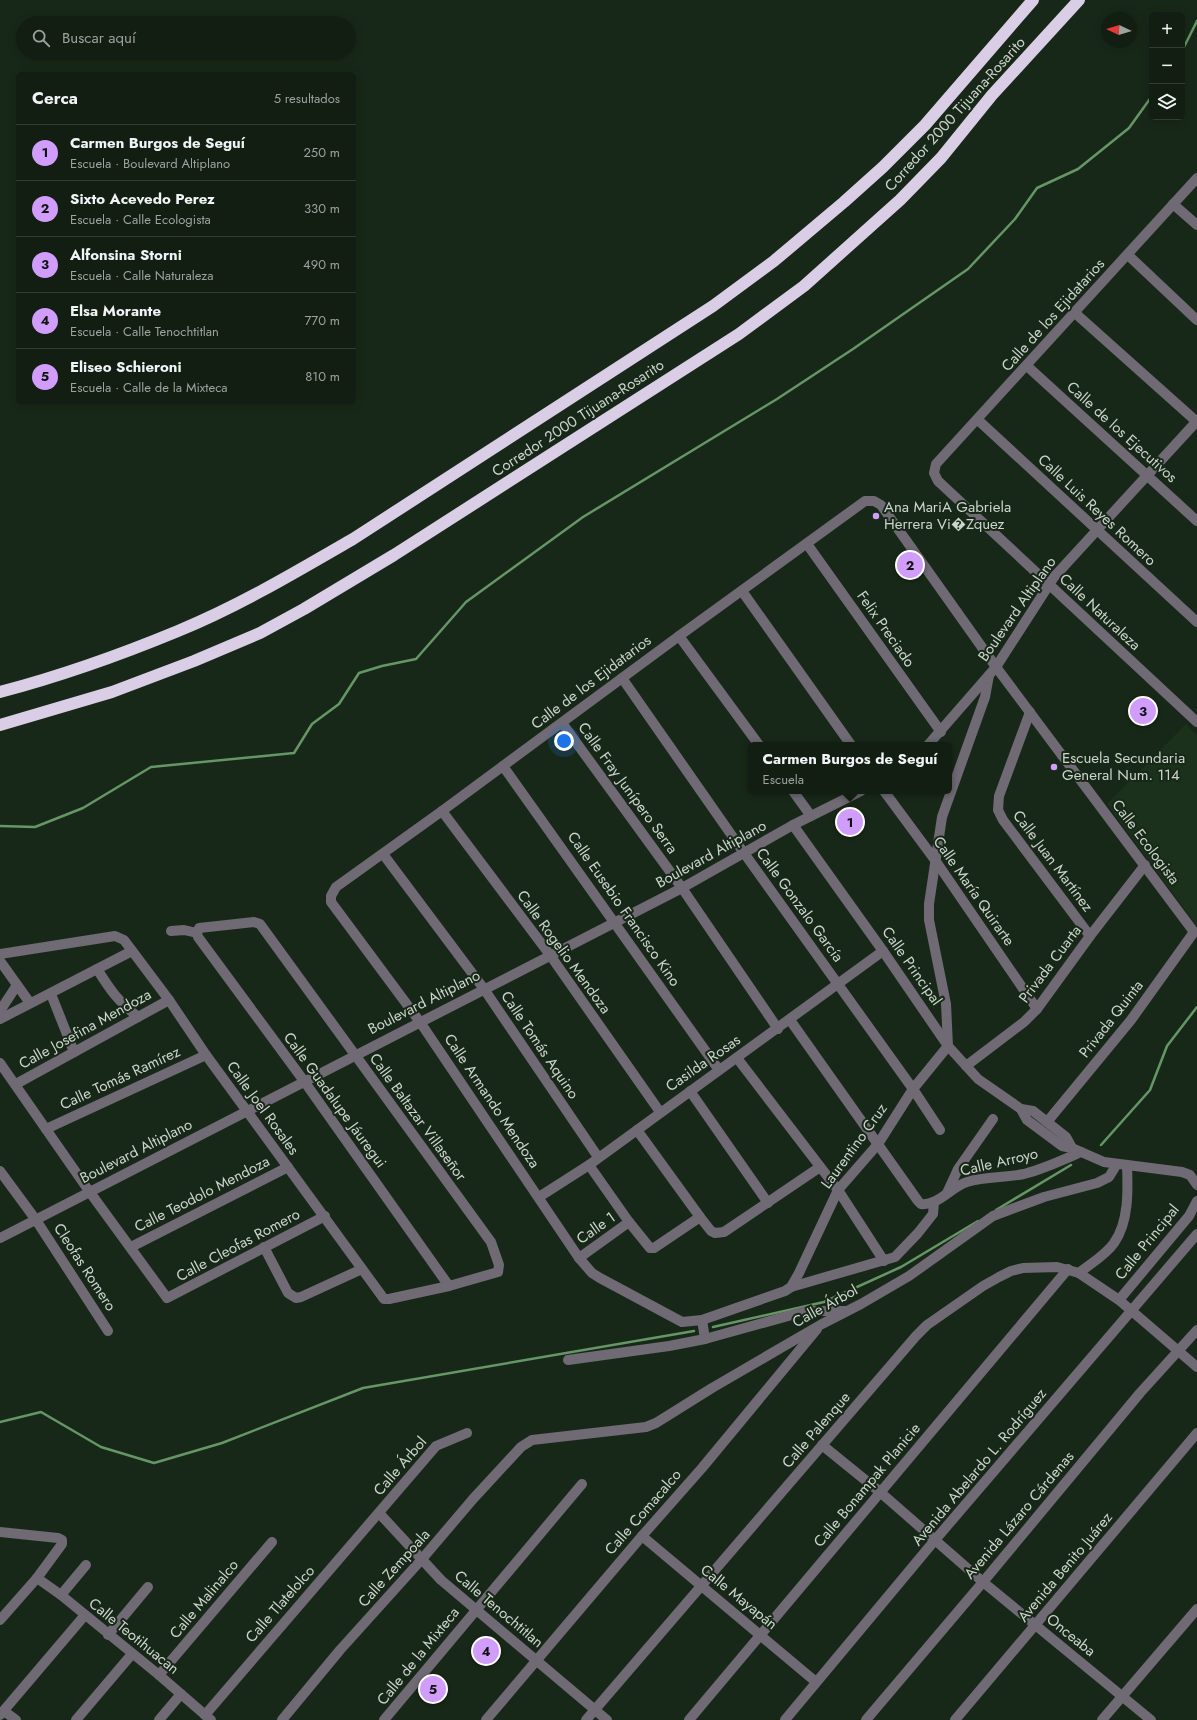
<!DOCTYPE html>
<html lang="es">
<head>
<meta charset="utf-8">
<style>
	:root { --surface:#121e12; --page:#1b271b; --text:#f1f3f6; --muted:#9ca29f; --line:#313c32; --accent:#d19dfd }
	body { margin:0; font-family:Jost,sans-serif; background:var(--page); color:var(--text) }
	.controls { position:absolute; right:12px; top:12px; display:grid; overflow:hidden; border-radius:6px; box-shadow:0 2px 10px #0003 }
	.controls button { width:36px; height:36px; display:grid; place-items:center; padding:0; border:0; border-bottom:1px solid var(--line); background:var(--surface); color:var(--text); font:20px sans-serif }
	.compass { position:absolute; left:1101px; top:12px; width:36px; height:36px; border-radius:50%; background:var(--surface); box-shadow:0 2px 10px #0003; rotate:274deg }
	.you { position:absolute; left:564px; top:741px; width:14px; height:14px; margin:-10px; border:3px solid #fff; border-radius:50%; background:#1a73e8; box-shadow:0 0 0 6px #1a73e833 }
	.badge { display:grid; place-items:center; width:26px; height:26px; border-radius:50%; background:var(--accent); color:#111; font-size:13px; font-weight:700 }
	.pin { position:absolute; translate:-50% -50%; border:2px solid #fff; box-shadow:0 1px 4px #0006 }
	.popup { position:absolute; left:748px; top:742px; width:204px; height:52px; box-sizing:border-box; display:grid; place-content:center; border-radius:6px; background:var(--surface); filter:drop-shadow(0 1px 3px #0005); font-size:13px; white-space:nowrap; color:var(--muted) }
	.popup b { font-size:15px; color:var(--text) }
	.popup::after { content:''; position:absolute; left:50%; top:100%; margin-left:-8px; border:8px solid transparent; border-top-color:var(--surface) }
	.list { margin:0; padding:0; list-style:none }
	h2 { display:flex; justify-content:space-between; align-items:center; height:52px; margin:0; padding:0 16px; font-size:17px }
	h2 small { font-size:13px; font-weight:400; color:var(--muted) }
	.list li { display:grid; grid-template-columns:26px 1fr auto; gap:12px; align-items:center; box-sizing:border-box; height:56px; padding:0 16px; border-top:1px solid var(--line) }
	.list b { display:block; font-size:15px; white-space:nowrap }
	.list p { margin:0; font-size:13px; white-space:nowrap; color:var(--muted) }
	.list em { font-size:13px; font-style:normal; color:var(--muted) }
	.icon { flex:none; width:22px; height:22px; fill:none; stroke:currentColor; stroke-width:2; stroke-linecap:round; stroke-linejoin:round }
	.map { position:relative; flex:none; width:1197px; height:1720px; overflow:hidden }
	.search { position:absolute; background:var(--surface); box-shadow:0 2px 10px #0003; left:16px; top:16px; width:340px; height:44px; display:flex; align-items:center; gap:10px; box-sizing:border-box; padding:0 14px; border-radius:22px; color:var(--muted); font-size:15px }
	.panel { position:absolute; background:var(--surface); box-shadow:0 2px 10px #0003; left:16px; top:72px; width:340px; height:332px; border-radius:6px }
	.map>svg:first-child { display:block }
</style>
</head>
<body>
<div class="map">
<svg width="1197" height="1720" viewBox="0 0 1197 1720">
	<rect width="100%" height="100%" fill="#182818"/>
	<polygon fill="#1b311b" points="1186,724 1197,736 1197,926 1107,804"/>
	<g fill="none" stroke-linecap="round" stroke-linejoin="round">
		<g stroke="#659666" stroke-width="2.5">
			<polyline points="1182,51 1197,21"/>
			<polyline points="0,826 35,827 83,808 151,767 294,753 312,724 339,704 359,673 382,666 416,659 466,602 583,517 777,399 853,349 968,269 1015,219 1037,188 1078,169 1129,128 1152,96"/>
			<polyline points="1101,1145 1150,1090 1167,1046 1197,1007"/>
			<polyline points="996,1210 1071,1165"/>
			<polyline points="713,1327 824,1302 901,1267 978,1221"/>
			<polyline points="0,1422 41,1412 101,1447 154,1463 222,1443 363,1388 694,1331"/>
		</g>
		<g stroke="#6f6a74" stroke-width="10">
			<polyline points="1197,178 936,464 934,473 938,481 1197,722"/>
			<polyline points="1173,204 1197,225"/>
			<polyline points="1128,255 1197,320"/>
			<polyline points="1075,313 1197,422"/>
			<polyline points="1027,366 1197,521"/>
			<polyline points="978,420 1197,622"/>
			<polyline points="807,544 941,732"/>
			<polyline points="742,591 851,745"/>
			<polyline points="679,636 759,745"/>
			<polyline points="989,675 985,697 942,817 929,904 929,920 946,1004 948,1046 913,1089 878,1144 838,1190 799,1273 791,1287 785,1291 702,1320 682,1322 600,1278 592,1273 579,1258 420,1022 331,902 331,896 336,887 442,811 679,636 865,501 874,501 881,505 996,667 1194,932 1131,1020 1047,1122"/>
			<polyline points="622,678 744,853 913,1089 940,1130"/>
			<polyline points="1030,712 999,796 998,810 1003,820 1090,936"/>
			<polyline points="562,723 682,888 778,1029"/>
			<polyline points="928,745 996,667 1054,577 1197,421"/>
			<polyline points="503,766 719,1070"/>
			<polyline points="793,791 811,816"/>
			<polyline points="884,791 935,860 1037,1009"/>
			<polyline points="442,811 550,955 660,1112"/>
			<polyline points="793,825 883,951 948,1046 978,1079 1021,1109 1033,1111 1047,1122 1066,1137 1072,1148"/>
			<polyline points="383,854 484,989 598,1157"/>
			<polyline points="171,931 184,930 197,933"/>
			<polyline points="197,933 198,937 304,1081 449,1286"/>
			<polyline points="0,954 115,936 124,940 169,1000 206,1055 384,1299 389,1299 449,1286 498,1272 499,1265 491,1242 260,924 254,922 199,928 197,933"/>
			<polyline points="0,961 30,1003"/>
			<path d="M97 969C111 991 117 1000 138 1017"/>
			<polyline points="51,994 74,1052"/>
			<polyline points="0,1011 17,985"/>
			<polyline points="0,1019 132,951"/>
			<path d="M790 1020 918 1201 921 1204C938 1206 951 1187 967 1182 985 1176 1005 1178 1024 1174 1044 1169 1063 1160 1081 1152"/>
			<polyline points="737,1058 838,1190 884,1261"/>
			<polyline points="0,1063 89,1191 167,1298 325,1216"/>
			<polyline points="966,1066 1024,1022 1037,1009 1090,936 1145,865"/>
			<polyline points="16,1084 169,1000"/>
			<polyline points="690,1091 768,1203"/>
			<polyline points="1021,1109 1027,1120 1062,1146 1072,1148 1104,1162 1182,1172 1190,1175 1197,1185"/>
			<polyline points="46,1129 206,1055"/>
			<polyline points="637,1130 700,1217 711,1231 715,1233 724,1232 820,1167"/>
			<polyline points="589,1165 629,1222 650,1248 654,1248 700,1217"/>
			<polyline points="0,1171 36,1220 108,1331"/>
			<polyline points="947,1193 958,1169 993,1119"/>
			<polyline points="539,1197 589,1165 883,951"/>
			<polyline points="0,1238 682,888 793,825 861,791"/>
			<polyline points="131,1247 288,1167"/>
			<polyline points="264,1247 288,1293 296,1298 301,1297 362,1269"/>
			<polyline points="579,1258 629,1222"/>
			<path d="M1079 1273C1090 1264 1106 1255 1114 1243 1129 1222 1128 1190 1127 1165"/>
			<polyline points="791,1287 895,1257 918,1233 933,1214 934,1202"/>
			<polyline points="1119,1300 1189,1216 1197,1201"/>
			<polyline points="702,1320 705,1339"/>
			<polyline points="568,1360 669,1346 705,1339 806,1311 846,1311"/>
			<polyline points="822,1445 880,1492 983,1582 1151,1720"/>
			<polyline points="379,1513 441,1580 607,1720"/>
			<polyline points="0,1532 58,1538 62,1540 62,1544 37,1578 0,1620"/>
			<polyline points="642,1536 816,1682"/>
			<polyline points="37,1578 61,1595 159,1675 211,1720"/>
			<polyline points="61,1595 86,1565"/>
			<polyline points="108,1635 148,1587"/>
			<polyline points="159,1675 272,1542"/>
			<polyline points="4,1711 16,1720"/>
			<polyline points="0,1715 85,1615"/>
			<polyline points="205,1715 436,1446 467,1433"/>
			<polyline points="76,1720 132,1654"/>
			<polyline points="159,1720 181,1694"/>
			<polyline points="282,1720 340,1650 422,1559 473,1499 521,1447 532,1440 646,1427 656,1423 712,1388 822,1324 861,1304 909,1276 993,1216 1044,1197 1097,1183 1109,1177 1117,1164"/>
			<polyline points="384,1720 582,1484"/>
			<polyline points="486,1720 642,1536 702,1468 817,1329"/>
			<polyline points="586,1720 916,1336 927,1325 983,1286 999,1277 1011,1271 1023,1268 1057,1267 1079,1273 1119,1300 1197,1367"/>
			<polyline points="689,1720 1068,1269"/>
			<polyline points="785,1720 935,1540 1197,1234"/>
			<polyline points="866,1720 983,1582 1140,1393 1197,1330"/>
			<polyline points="955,1720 1197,1433"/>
			<polyline points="1102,1720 1197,1609"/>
		</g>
		<g stroke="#dacde6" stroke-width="12">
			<path d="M0 692C61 676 120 655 178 631 239 606 296 572 353 539L713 306 774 261 844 202 883 167 925 125 1033 0"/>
			<polyline points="0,725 112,692 194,661 260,633 304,609 394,555 739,334 804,286 900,200 941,158 992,95 1079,0"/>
		</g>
	</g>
	<g fill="#d19dfd" stroke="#182818" stroke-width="1.5">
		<circle cx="876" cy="516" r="4"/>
		<circle cx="1054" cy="767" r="4"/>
	</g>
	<g text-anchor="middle" stroke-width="4" stroke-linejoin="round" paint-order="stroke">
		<g font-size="15" fill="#cbd5ca" stroke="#182818">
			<text transform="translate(955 114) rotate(-48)" y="5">Corredor 2000 Tijuana-Rosarito</text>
			<text transform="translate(1053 315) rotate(-48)" y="5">Calle de los Ejidatarios</text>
			<text transform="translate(578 418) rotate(-33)" y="5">Corredor 2000 Tijuana-Rosarito</text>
			<text transform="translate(1122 432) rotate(42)" y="5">Calle de los Ejecutivos</text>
			<text transform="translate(1097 510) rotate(43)" y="5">Calle Luis Reyes Romero</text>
			<text transform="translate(1017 609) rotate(-55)" y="5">Boulevard Altiplano</text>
			<text transform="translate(1100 612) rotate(43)" y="5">Calle Naturaleza</text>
			<text transform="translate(886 629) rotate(55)" y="5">Felix Preciado</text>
			<text transform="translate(591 682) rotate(-37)" y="5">Calle de los Ejidatarios</text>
			<text transform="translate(628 788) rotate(54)" y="5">Calle Fray Junípero Serra</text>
			<text transform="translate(1146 842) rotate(53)" y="5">Calle Ecologista</text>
			<text transform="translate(711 854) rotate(-29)" y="5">Boulevard Altiplano</text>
			<text transform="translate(1053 861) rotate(53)" y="5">Calle Juan Martínez</text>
			<text transform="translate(974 891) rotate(55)" y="5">Calle María Quirarte</text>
			<text transform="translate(800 905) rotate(54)" y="5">Calle Gonzalo García</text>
			<text transform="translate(624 909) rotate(55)" y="5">Calle Eusebio Francisco Kino</text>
			<text transform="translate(564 952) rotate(54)" y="5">Calle Rogelio Mendoza</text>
			<text transform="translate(1050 964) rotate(-53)" y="5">Privada Cuarta</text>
			<text transform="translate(912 966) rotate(55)" y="5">Calle Principal</text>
			<text transform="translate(424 1002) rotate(-27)" y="5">Boulevard Altiplano</text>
			<text transform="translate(1111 1019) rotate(-52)" y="5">Privada Quinta</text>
			<text transform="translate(85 1029) rotate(-29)" y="5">Calle Josefina Mendoza</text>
			<text transform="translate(540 1045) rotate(56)" y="5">Calle Tomás Aquino</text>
			<text transform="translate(703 1063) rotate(-35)" y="5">Casilda Rosas</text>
			<text transform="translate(120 1078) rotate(-25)" y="5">Calle Tomás Ramírez</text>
			<text transform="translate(335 1100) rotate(54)" y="5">Calle Guadalupe Jáuregui</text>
			<text transform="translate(492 1101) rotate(56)" y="5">Calle Armando Mendoza</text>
			<text transform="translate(263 1108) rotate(54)" y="5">Calle Joel Rosales</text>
			<text transform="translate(418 1117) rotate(54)" y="5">Calle Baltazar Villaseñor</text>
			<text transform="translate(854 1146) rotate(-54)" y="5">Laurentino Cruz</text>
			<text transform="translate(136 1151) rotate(-27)" y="5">Boulevard Altiplano</text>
			<text transform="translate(999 1162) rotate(-13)" y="5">Calle Arroyo</text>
			<text transform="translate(202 1194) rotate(-27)" y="5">Calle Teodolo Mendoza</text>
			<text transform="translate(596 1228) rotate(-35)" y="5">Calle 1</text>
			<text transform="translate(1147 1242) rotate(-51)" y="5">Calle Principal</text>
			<text transform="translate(238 1245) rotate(-28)" y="5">Calle Cleofas Romero</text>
			<text transform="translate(85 1267) rotate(57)" y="5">Cleofas Romero</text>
			<text transform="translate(825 1306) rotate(-29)" y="5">Calle Árbol</text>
			<text transform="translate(816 1430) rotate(-49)" y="5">Calle Palenque</text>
			<text transform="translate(400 1466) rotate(-49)" y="5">Calle Árbol</text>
			<text transform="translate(979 1467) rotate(-50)" y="5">Avenida Abelardo L. Rodríguez</text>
			<text transform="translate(867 1485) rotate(-50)" y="5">Calle Bonampak Planicie</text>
			<text transform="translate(643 1512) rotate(-49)" y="5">Calle Comacalco</text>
			<text transform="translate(1019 1515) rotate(-50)" y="5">Avenida Lázaro Cárdenas</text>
			<text transform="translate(1065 1567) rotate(-50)" y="5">Avenida Benito Juárez</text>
			<text transform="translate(394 1568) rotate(-48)" y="5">Calle Zempoala</text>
			<text transform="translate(739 1597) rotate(39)" y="5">Calle Mayapán</text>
			<text transform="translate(204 1599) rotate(-50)" y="5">Calle Malinalco</text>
			<text transform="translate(280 1604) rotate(-49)" y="5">Calle Tlatelolco</text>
			<text transform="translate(499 1609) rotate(40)" y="5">Calle Tenochtitlan</text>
			<text transform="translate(1071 1635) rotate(39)" y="5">Onceaba</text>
			<text transform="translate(134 1636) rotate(39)" y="5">Calle Teotihuacan</text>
			<text transform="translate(418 1656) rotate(-51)" y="5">Calle de la Mixteca</text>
		</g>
		<g font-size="15" fill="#cbd5ca" stroke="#182818" text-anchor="start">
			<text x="884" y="512">Ana MariA Gabriela<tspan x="884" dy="17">Herrera Vi�Zquez</tspan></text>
			<text x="1062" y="763">Escuela Secundaria<tspan x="1062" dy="17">General Num. 114</tspan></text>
		</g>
	</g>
</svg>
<div class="controls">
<button>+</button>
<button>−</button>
<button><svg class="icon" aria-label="layers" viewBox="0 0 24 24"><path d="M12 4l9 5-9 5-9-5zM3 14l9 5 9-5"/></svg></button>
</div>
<svg class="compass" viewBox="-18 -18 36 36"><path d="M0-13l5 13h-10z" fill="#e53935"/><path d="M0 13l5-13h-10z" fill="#9ca29f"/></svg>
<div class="you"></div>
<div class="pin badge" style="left:850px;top:822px">1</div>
<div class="popup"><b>Carmen Burgos de Seguí</b>Escuela</div>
<div class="pin badge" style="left:910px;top:565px">2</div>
<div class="pin badge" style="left:1143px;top:711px">3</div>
<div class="pin badge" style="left:486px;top:1651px">4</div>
<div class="pin badge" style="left:433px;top:1689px">5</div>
<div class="search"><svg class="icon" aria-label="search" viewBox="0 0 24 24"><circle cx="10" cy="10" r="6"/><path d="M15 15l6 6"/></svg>Buscar aquí</div>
<section class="panel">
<h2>Cerca<small>5 resultados</small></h2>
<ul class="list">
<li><span class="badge">1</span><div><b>Carmen Burgos de Seguí</b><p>Escuela · Boulevard Altiplano</p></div><em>250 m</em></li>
<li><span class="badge">2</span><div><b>Sixto Acevedo Perez</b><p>Escuela · Calle Ecologista</p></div><em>330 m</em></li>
<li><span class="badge">3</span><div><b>Alfonsina Storni</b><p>Escuela · Calle Naturaleza</p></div><em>490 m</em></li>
<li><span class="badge">4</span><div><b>Elsa Morante</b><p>Escuela · Calle Tenochtitlan</p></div><em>770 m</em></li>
<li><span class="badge">5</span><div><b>Eliseo Schieroni</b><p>Escuela · Calle de la Mixteca</p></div><em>810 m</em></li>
</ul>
</section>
</div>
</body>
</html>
